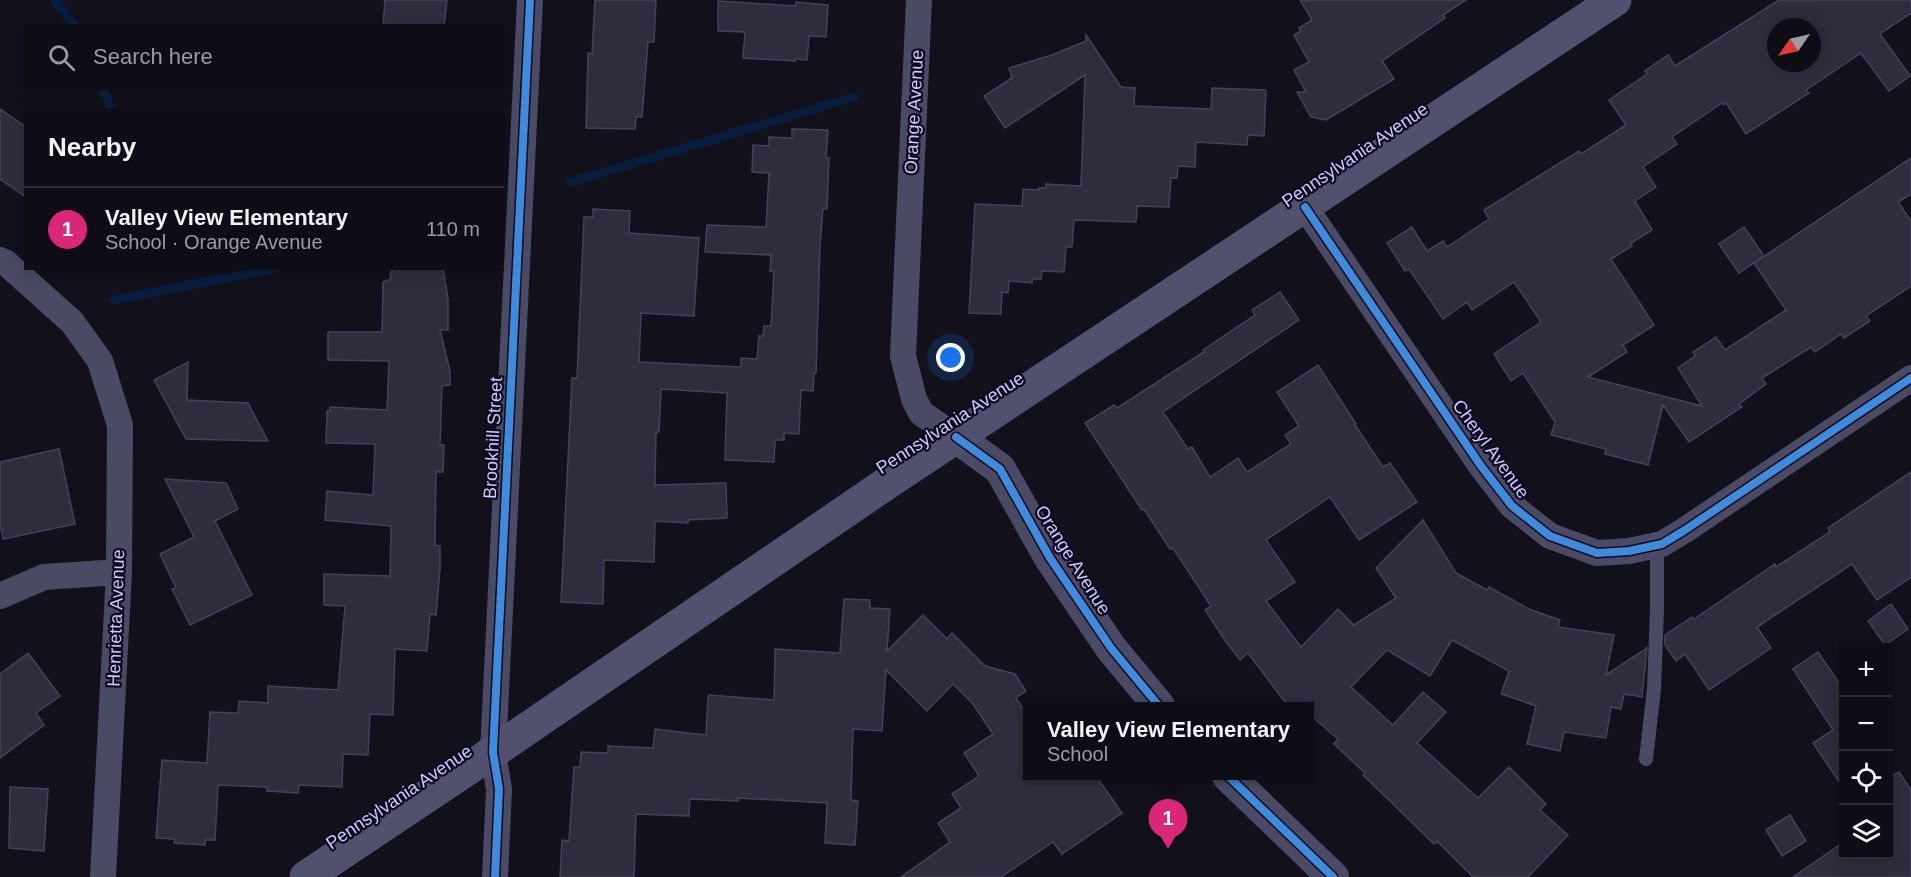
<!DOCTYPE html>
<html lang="en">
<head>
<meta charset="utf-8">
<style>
	:root { --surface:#0e0c14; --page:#17151d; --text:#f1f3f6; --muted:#9b9ba0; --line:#2e2c34; --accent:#db2777 }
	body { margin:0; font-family:Helvetica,sans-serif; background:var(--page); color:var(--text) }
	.controls { position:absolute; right:18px; bottom:18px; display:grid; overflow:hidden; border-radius:0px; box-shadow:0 3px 15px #0003 }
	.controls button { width:54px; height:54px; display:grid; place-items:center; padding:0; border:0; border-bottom:2px solid var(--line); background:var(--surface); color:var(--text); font:30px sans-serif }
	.compass { position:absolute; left:1767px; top:18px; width:54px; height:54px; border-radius:50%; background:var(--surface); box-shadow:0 3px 15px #0003; rotate:236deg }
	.you { position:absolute; left:951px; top:358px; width:21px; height:21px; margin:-15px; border:4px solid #fff; border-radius:50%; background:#1a73e8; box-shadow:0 0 0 9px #1a73e833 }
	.badge { display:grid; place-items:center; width:39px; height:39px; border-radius:50%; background:var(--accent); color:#fff; font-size:20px; font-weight:700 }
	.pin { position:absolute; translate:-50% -50px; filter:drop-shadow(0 2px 3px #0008) }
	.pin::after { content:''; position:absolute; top:32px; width:21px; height:18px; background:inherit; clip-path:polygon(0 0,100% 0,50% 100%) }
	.popup { position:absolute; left:1023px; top:702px; width:291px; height:78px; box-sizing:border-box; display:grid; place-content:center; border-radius:0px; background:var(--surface); filter:drop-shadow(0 2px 4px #0005); font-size:20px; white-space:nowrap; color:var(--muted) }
	.popup b { font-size:22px; color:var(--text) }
	.popup::after { content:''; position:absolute; left:50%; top:100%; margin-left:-12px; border:12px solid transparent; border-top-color:var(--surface) }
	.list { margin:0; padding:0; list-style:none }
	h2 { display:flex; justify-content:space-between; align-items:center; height:78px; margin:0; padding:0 24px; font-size:26px }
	h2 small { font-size:20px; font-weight:400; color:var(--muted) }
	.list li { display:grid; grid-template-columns:39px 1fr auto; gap:18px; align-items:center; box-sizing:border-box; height:84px; padding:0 24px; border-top:2px solid var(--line) }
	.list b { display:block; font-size:22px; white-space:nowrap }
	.list p { margin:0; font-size:20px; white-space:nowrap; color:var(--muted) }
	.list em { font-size:20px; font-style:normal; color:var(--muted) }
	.icon { flex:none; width:33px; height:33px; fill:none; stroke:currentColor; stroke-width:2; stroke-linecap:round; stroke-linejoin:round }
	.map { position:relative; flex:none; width:1911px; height:877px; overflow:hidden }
	.search { position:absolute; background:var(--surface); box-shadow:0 3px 15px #0003; left:24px; top:24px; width:480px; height:66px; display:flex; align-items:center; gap:15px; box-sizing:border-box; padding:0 21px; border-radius:0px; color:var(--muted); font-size:22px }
	.panel { position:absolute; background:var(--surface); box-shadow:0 3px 15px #0003; left:24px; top:108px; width:480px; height:162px; border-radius:0px }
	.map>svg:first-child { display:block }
</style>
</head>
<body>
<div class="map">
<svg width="1911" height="877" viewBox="0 0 1911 877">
	<rect width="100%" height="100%" fill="#12101b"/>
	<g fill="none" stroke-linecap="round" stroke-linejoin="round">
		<g stroke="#081d3e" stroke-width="9">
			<polyline points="55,0 74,26"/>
			<polyline points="102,88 112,110"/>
			<polyline points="571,182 854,97"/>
			<polyline points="114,300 277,268"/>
		</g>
	</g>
	<g fill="#2f2c3e" stroke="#44415a" stroke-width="1.5" fill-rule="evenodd">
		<polygon points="385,0 447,0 444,26 383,26"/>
		<polygon points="595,0 656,0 654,42 648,42 642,117 636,117 635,129 586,128 588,53 592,54"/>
		<polygon points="1300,0 1466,0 1443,15 1445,18 1382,61 1394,79 1326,120 1311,117 1297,92 1306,92 1294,70 1309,62 1294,35 1301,31 1299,28 1312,20"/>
		<path d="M1779 0H1911V13L1880 34 1910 76 1889 91 1861 53 1806 90 1809 93 1746 134 1726 103 1723 105 1722 103 1672 137 1677 144 1643 167 1656 187 1635 201 1652 230 1631 243 1632 246 1611 259 1654 325 1623 345 1627 352 1588 377 1702 406 1678 368 1695 356 1693 352 1716 337 1725 350 1786 310 1754 263 1911 158V194L1898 202 1911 221V286L1866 316 1870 321 1844 338 1841 334 1815 352 1811 347 1762 378 1766 384 1739 404 1742 407 1689 442 1663 405 1648 465 1605 454 1606 449 1551 435 1555 422 1523 373 1511 381 1494 354 1541 322 1514 282 1472 310 1467 302 1443 319 1409 269 1405 271 1387 243 1412 227 1427 251 1443 241 1447 247 1489 219 1484 210 1579 151 1581 154 1626 125 1609 100 1647 74 1645 71 1668 55 1675 66ZM1776 27H1812V63H1776Z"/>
		<polygon points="718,1 795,6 796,2 828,5 826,37 809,36 807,60 795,59 795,61 743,58 745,32 718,31"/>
		<polygon points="1086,35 1121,87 1135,88 1134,106 1211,109 1212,88 1266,90 1264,136 1248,135 1247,145 1196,142 1195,167 1178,166 1177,178 1171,178 1169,207 1137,206 1136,222 1074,220 1072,247 1066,247 1064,272 1042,271 1041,279 1032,279 1032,283 1009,281 1008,293 1002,292 1001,314 969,313 975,204 1022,206 1023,189 1039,190 1039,188 1046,188 1046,184 1081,186 1085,75 1005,128 984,96 1012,78 1009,68 1052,55 1086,41"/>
		<polygon points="0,109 26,127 26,197 0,179"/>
		<polygon points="792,129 828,130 826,158 829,158 827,209 823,208 820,245 816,373 814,373 813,391 801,390 799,434 784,433 784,440 775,440 774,462 725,460 727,393 661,389 659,432 656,432 655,485 726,483 727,518 688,520 688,523 655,521 654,562 604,560 603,604 561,602 572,378 577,378 584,217 593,217 593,209 630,211 629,233 699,238 694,316 641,313 639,362 741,367 741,358 757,359 759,336 763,336 764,326 771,326 774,272 770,271 771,255 705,252 707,225 766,227 769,173 752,172 753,145 769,146 769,137 792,138"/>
		<polygon points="1744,227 1764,256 1739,273 1719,244"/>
		<polygon points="392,268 443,268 448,299 448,330 440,330 450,371 450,385 442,386 440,445 444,445 443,472 436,472 435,545 440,546 440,569 436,615 430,614 427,651 395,649 393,715 370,714 368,755 343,754 342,787 299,785 298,793 267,791 267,787 218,785 215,840 205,840 205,845 174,843 175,839 156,838 162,760 207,763 210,712 238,713 239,701 268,703 268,686 338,690 345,606 324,605 324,574 390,576 391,526 325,520 327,491 373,495 375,444 326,443 327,411 330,411 330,407 387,410 389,361 328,360 328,332 382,332 383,282 391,279 390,273 392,272"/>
		<polygon points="1280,292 1299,320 1163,412 1188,449 1192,447 1210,477 1238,458 1247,472 1291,444 1285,435 1299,426 1277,392 1318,365 1356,424 1355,425 1383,467 1390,463 1417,502 1359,540 1330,497 1266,540 1295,582 1266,601 1301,647 1338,609 1354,625 1396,598 1376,568 1423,520 1456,573 1487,590 1489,587 1529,609 1560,620 1558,627 1614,635 1606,675 1647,648 1642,697 1624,694 1621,709 1611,707 1606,738 1564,732 1560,751 1527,744 1536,706 1501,694 1509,671 1452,640 1430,676 1387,650 1351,687 1393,725 1423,692 1446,712 1417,743 1478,798 1509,767 1546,804 1540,810 1568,835 1528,877 1473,877 1437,841 1434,844 1363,775 1365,773 1334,744 1338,739 1309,714 1309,706 1288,706 1248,653 1240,660 1224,639 1205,610 1211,606 1173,548 1170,549 1144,509 1142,510 1085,423 1114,405 1117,408 1204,352 1203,350 1255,315 1252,310"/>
		<polygon points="188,362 187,400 248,403 268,441 186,439 154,380"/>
		<polygon points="59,449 75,524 3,539 0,524 0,462"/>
		<polygon points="1911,472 1911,577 1877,600 1852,564 1757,627 1771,648 1709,690 1685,654 1676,661 1665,645 1665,635 1692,617 1694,619 1775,564 1776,567 1830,532 1828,528"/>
		<polygon points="165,479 226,483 238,509 215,521 252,595 190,625 172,589 176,588 160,554 194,537"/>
		<polygon points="844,599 870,600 870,608 890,609 887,651 923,615 947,639 952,633 985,666 1015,674 1026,691 1016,698 1027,715 1027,776 1096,776 1122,813 1062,854 1053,842 1001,877 901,877 950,842 938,823 961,808 952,794 979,776 964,753 993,734 973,704 953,684 927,711 886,670 882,731 853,729 851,800 858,801 855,845 825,843 827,803 738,798 738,801 690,799 689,816 636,814 634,877 560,877 562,840 569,841 574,767 580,767 581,752 608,753 608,746 653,748 655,729 706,735 708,698 709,695 774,700 775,649 840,653"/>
		<polygon points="1891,604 1908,629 1885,645 1868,621"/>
		<polygon points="1818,652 1844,690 1844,789 1813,743 1833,730 1793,669"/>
		<polygon points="28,653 60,696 36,713 44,725 0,758 0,674"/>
		<polygon points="1899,772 1911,790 1911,877 1793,877 1844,842 1844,855 1888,855 1888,778"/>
		<polygon points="10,787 48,789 44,851 9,848"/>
		<polygon points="1790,815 1806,841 1782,856 1766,830"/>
	</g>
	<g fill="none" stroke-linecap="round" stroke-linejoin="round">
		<polyline stroke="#4b4a65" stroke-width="14" points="1646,759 1654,689 1657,609 1657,545"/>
		<g stroke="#4b4a65" stroke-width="26">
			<polyline points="919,0 903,356 914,399 921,413 956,437"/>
			<polyline points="1305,207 1481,466 1512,506 1550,536 1597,553 1629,551 1662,544 1685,530 1911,378"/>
			<polyline points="0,260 5,262 72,322 100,361 120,425 119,572 103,877"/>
			<polyline points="0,596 44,577 119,572"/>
			<polyline points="495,877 499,789 493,752 530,0"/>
		</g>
		<g stroke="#4b4a65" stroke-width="32">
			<polyline points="956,437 1000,469 1050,558 1111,648 1159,706"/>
			<polyline points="1228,776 1333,877"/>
		</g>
		<polyline stroke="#51516f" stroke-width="33" points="306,877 493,752 890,481 1615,0"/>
		<g stroke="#0e0b20" stroke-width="11">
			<g id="cycleway">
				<polyline points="1305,207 1481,466 1512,506 1550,536 1597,553 1629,551 1662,544 1685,530 1911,378"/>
				<polyline points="956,437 1000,469 1050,558 1111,648 1159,706"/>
				<polyline points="1228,776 1333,877"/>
				<polyline points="495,877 499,789 493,752 530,0"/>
			</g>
		</g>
		<use href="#cycleway" stroke="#408adc" stroke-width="8"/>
	</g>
	<g text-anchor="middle" stroke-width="4.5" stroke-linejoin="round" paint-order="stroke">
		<g font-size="18" fill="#cec9ff" stroke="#0e0b20">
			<text transform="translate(914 112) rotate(-87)" y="6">Orange Avenue</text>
			<text transform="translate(1355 155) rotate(-34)" y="6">Pennsylvania Avenue</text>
			<text transform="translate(950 423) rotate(-33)" y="6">Pennsylvania Avenue</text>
			<text transform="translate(493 438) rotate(-87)" y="6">Brookhill Street</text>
			<text transform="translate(1491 449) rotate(54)" y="6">Cheryl Avenue</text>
			<text transform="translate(1073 560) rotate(58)" y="6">Orange Avenue</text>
			<text transform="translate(116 618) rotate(-88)" y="6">Henrietta Avenue</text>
			<text transform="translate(399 797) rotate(-34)" y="6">Pennsylvania Avenue</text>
		</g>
	</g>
</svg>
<div class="controls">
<button>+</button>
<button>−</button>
<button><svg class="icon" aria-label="locate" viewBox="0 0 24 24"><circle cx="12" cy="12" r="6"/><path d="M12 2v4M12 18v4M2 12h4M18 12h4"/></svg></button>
<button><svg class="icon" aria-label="layers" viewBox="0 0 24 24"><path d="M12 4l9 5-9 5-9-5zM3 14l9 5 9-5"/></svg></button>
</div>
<svg class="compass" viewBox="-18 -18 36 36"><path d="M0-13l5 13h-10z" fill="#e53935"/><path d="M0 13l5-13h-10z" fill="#9b9ba0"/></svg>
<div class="you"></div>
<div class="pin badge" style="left:1168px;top:849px">1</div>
<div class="popup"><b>Valley View Elementary</b>School</div>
<div class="search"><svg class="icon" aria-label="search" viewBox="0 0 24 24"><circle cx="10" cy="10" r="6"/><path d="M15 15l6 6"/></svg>Search here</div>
<section class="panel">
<h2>Nearby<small></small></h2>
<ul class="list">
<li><span class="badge">1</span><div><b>Valley View Elementary</b><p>School · Orange Avenue</p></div><em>110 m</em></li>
</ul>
</section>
</div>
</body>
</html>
